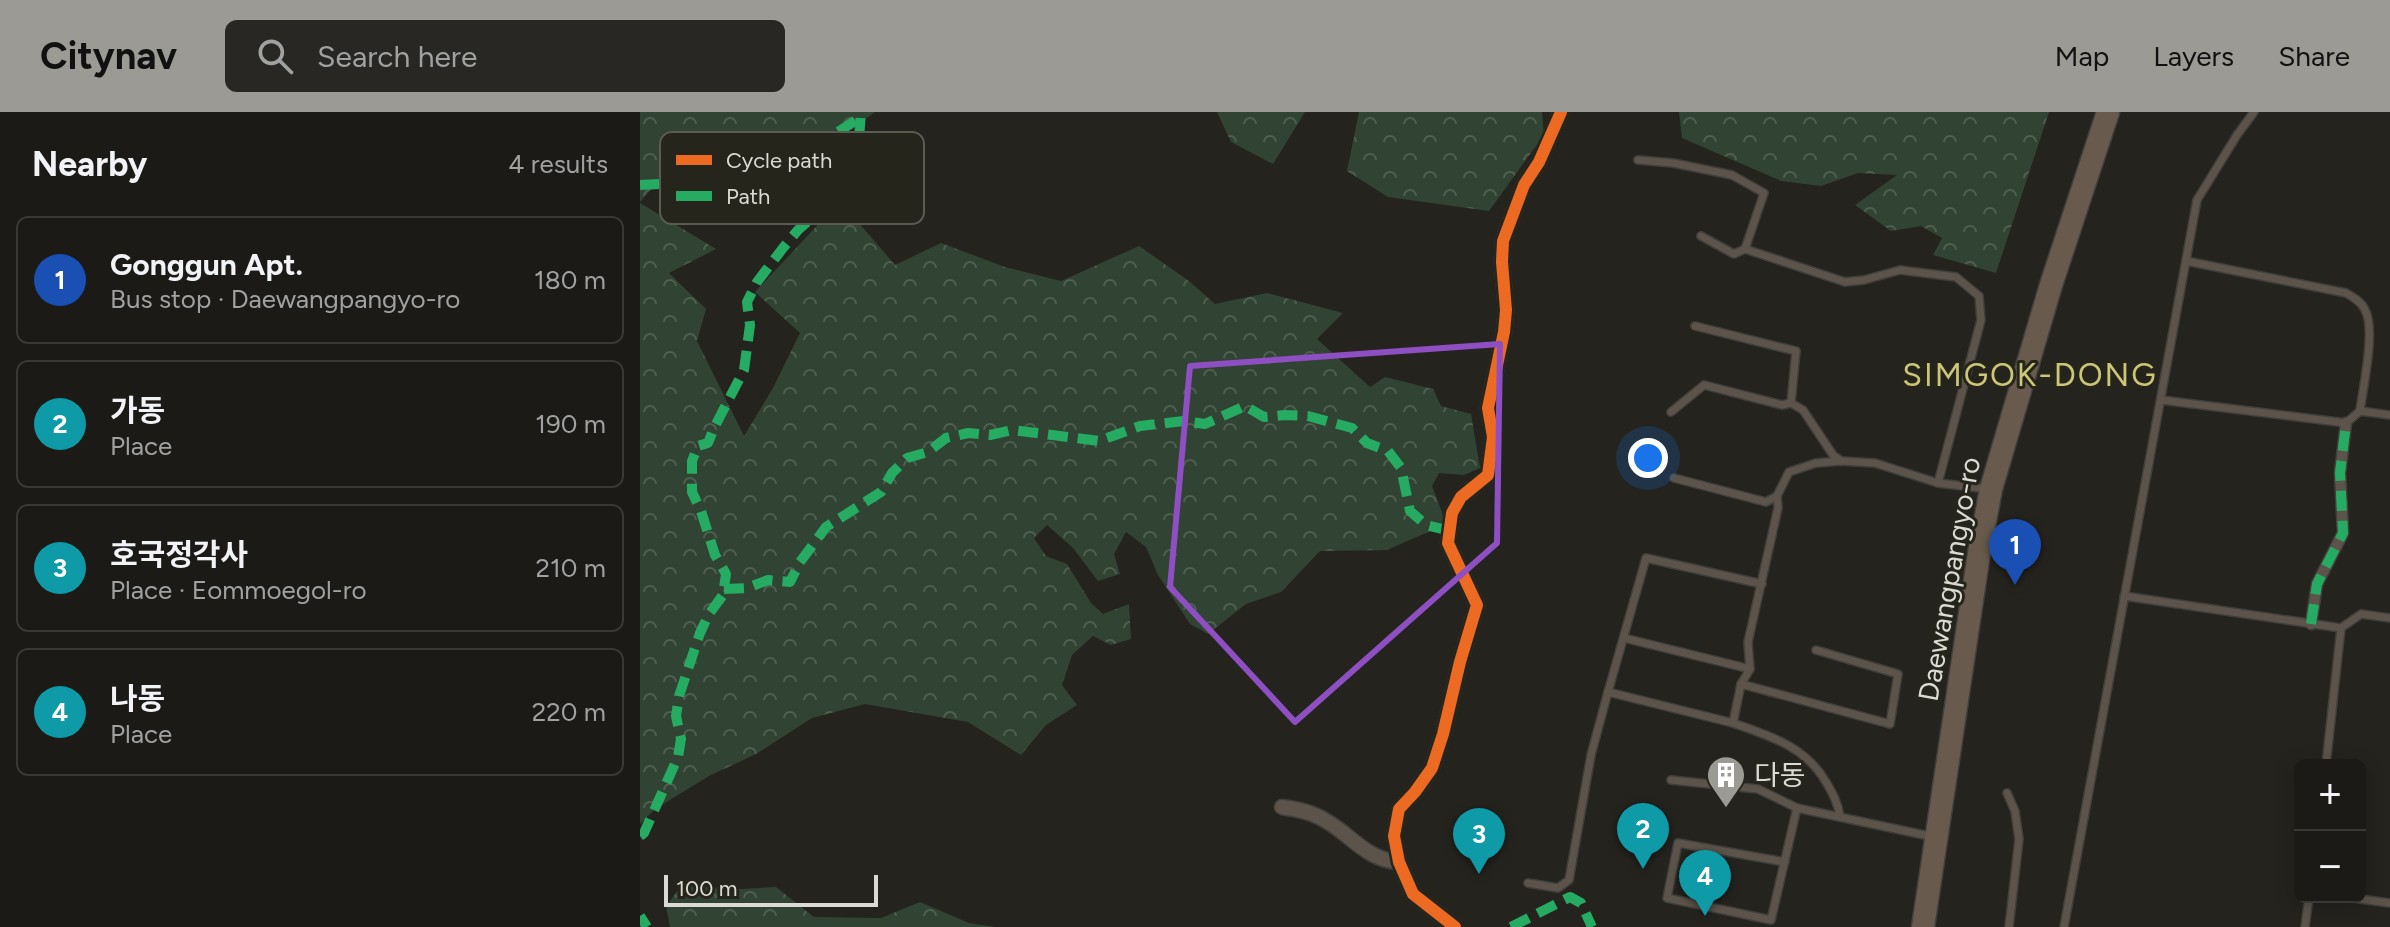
<!DOCTYPE html>
<html lang="en">
<head>
<meta charset="utf-8">
<style>
	:root { --surface:#1b1a16; --page:#282723; --text:#f1f3f6; --muted:#a0a1a1; --line:#393835; --accent:#9b9a94 }
	body { margin:0; font-family:Figtree,"Noto Sans KR",sans-serif; background:var(--page); color:var(--text) }
	.controls { position:absolute; right:24px; bottom:24px; display:grid; overflow:hidden; border-radius:12px; box-shadow:0 4px 20px #0003 }
	.controls button { width:72px; height:72px; display:grid; place-items:center; padding:0; border:0; border-bottom:2px solid var(--line); background:var(--surface); color:var(--text); font:40px sans-serif }
	.scale { position:absolute; left:24px; bottom:20px; width:214px; box-sizing:border-box; padding-left:8px; border:4px solid #dbdad4; border-top:0; font-size:22px; line-height:28px; white-space:nowrap; color:#dbdad4; -webkit-text-stroke:6px #26251c; paint-order:stroke }
	.you { position:absolute; left:1008px; top:346px; width:28px; height:28px; margin:-20px; border:6px solid #fff; border-radius:50%; background:#1a73e8; box-shadow:0 0 0 12px #1a73e833 }
	.badge { display:grid; place-items:center; width:52px; height:52px; border-radius:50%; background:var(--accent); color:#fff; font-size:26px; font-weight:700 }
	.pin { position:absolute; translate:-50% -66px; filter:drop-shadow(0 2px 4px #0008) }
	.pin::after { content:''; position:absolute; top:42px; width:28px; height:24px; background:inherit; clip-path:polygon(0 0,100% 0,50% 100%) }
	.list { margin:0; padding:0; list-style:none }
	h2 { display:flex; justify-content:space-between; align-items:center; height:104px; margin:0; padding:0 32px; font-size:34px }
	h2 small { font-size:26px; font-weight:400; color:var(--muted) }
	.list li { display:grid; grid-template-columns:52px 1fr auto; gap:24px; align-items:center; box-sizing:border-box; height:128px; margin:0 16px 16px; padding:0 16px; border:2px solid var(--line); border-radius:12px }
	.list b { display:block; font-size:30px; white-space:nowrap }
	.list p { margin:0; font-size:26px; white-space:nowrap; color:var(--muted) }
	.list em { font-size:26px; font-style:normal; color:var(--muted) }
	.icon { flex:none; width:44px; height:44px; fill:none; stroke:currentColor; stroke-width:2; stroke-linecap:round; stroke-linejoin:round }
	.map { position:relative; flex:none; width:1750px; height:815px; overflow:hidden }
	header { display:flex; align-items:center; gap:48px; box-sizing:border-box; height:112px; padding:0 40px; background:var(--accent); color:#111 }
	header strong { font-size:38px }
	nav { display:flex; gap:44px; margin-inline-start:auto; font-size:28px }
	.search { width:560px; height:72px; background:var(--page); display:flex; align-items:center; gap:20px; box-sizing:border-box; padding:0 28px; border-radius:12px; color:var(--muted); font-size:30px }
	main { display:flex }
	aside { flex:1; background:var(--surface) }
	.map>svg:first-child { display:block }
</style>
</head>
<body>
<header>
<strong>Citynav</strong>
<div class="search"><svg class="icon" aria-label="search" viewBox="0 0 24 24"><circle cx="10" cy="10" r="6"/><path d="M15 15l6 6"/></svg>Search here</div>
<nav><a>Map</a><a>Layers</a><a>Share</a></nav>
</header>
<main>
<aside>
<h2>Nearby<small>4 results</small></h2>
<ul class="list">
<li><span class="badge" style="background:#1a4fb4">1</span><div><b>Gonggun Apt.</b><p>Bus stop · Daewangpangyo-ro</p></div><em>180 m</em></li>
<li><span class="badge" style="background:#0f9aa8">2</span><div><b>가동</b><p>Place</p></div><em>190 m</em></li>
<li><span class="badge" style="background:#0f9aa8">3</span><div><b>호국정각사</b><p>Place · Eommoegol-ro</p></div><em>210 m</em></li>
<li><span class="badge" style="background:#0f9aa8">4</span><div><b>나동</b><p>Place</p></div><em>220 m</em></li>
</ul>
</aside>
<div class="map">
<svg width="1750" height="815" viewBox="0 0 1750 815">
	<defs>
		<pattern id="forest-crowns" width="20" height="18" patternUnits="userSpaceOnUse" patternTransform="scale(2)"><rect width="20" height="18" fill="#314332"/><path d="M2 6a3 3 0 1 1 6 0M12 15a3 3 0 1 1 6 0" fill="none" stroke="#4e5e4f"/></pattern>
	</defs>
	<rect width="100%" height="100%" fill="#24231e"/>
	<g fill="url(#forest-crowns)">
		<polygon points="0,0 235,0 213,16 130,53 82,60 78,53 36,49 0,90"/>
		<polygon points="577,0 665,0 633,52 591,30"/>
		<polygon points="719,0 902,0 904,23 849,99 748,85 707,59"/>
		<polygon points="1039,0 1409,0 1356,161 1293,143 1302,126 1281,114 1251,119 1215,93 1257,63 1218,61 1181,74 1141,69 1042,26"/>
		<polygon points="200,89 255,153 301,131 365,155 421,169 499,134 549,169 575,192 627,181 703,201 677,227 730,275 745,265 793,277 801,294 831,302 840,356 824,363 799,361 792,374 802,400 804,413 747,438 680,439 641,480 606,492 568,522 550,512 518,463 506,435 486,420 474,442 480,462 458,469 433,436 407,413 394,426 406,444 427,452 451,491 463,502 489,492 491,527 471,533 453,524 432,543 422,573 437,593 406,613 381,643 328,610 225,592 172,606 116,642 69,664 15,697 0,712 0,91 76,137 29,161 66,197 57,229 104,324 133,276 160,221 115,180"/>
		<polygon points="41,774 102,777 136,775 174,805 241,806 280,790 329,811 355,815 30,815 26,794"/>
	</g>
	<g fill="none" stroke-linecap="round" stroke-linejoin="round">
		<g stroke="#403f3c" stroke-width="10">
			<g id="service">
				<polyline points="998,48 1033,51 1092,63 1124,81 1105,137 1205,170 1224,168 1260,158 1316,165 1339,184 1341,208 1298,371"/>
				<polyline points="1061,124 1094,142 1105,137"/>
				<path d="M1546 149 1706 181C1713 185 1722 190 1725 198 1736 217 1723 275 1720 299"/>
				<polyline points="1055,214 1156,239 1151,291 1163,298 1193,343 1201,349"/>
				<polyline points="1521,288 1706,311 1720,299 1750,303"/>
				<polyline points="1031,300 1064,273 1142,293 1151,291"/>
				<polyline points="1034,366 1126,390 1137,384 1149,360 1176,351 1201,349 1235,351 1298,371 1348,377"/>
				<polyline points="1484,484 1701,516 1686,653"/>
				<polyline points="1701,516 1721,502 1750,506"/>
				<polyline points="984,526 1110,557"/>
				<polyline points="1101,572 1250,612 1258,562 1176,538"/>
				<polyline points="968,580 1006,446 1122,472"/>
				<path d="M1093 611C1130 624 1165 634 1186 670 1193 682 1198 691 1200 705"/>
				<polyline points="1031,668 1118,677 1157,696 1294,725"/>
				<polyline points="1367,681 1375,699 1379,727 1369,815"/>
				<polyline points="1145,750 1038,731 1027,786 1131,808 1157,696"/>
				<polyline points="888,771 918,776 929,768 951,643 968,580 1093,611 1101,572 1110,557 1108,530 1138,396 1137,384"/>
				<polyline points="1705,785 1750,791"/>
				<polyline points="1424,815 1557,88 1597,23 1614,0"/>
				<polyline points="1665,815 1669,785"/>
			</g>
		</g>
		<g stroke="#403f3c" stroke-width="13">
			<polyline id="pedestrian" points="1671,512 1677,472 1703,421 1700,361 1706,311"/>
		</g>
		<g stroke="#403f3c" stroke-width="17">
			<g id="minor">
				<path d="M642 695C655 697 668 699 679 705 709 719 724 748 759 750"/>
				<polyline points="815,815 773,782 759,750 754,724 759,697 775,680 792,656 803,622 820,550 837,493 808,431 812,401 821,385 848,363 853,325 848,296 864,220 866,198 862,150 863,129 884,73 899,50 921,0"/>
			</g>
		</g>
		<g stroke="#403f3c" stroke-width="25">
			<polyline id="primary" points="1283,815 1339,441 1351,377 1411,173 1468,0"/>
		</g>
		<use href="#service" stroke="#5c544a" stroke-width="7"/>
		<use href="#pedestrian" stroke="#5c544a" stroke-width="10"/>
		<use href="#minor" stroke="#5c544a" stroke-width="14"/>
		<use href="#primary" stroke="#685b4e" stroke-width="22"/>
		<g stroke="#26ab63" stroke-width="10" stroke-dasharray="20 10" stroke-linecap="butt">
			<polyline points="0,73 76,69 150,51 221,5"/>
			<polyline points="84,477 107,476 128,468 150,470 160,450 186,415 241,380 252,361 267,346 288,340 306,326 328,321 350,323 372,318 459,329 500,314 544,309 565,312 605,294 624,305 645,303 668,304 712,316 727,331 748,339 761,356 770,399 786,413 810,419"/>
			<polyline points="1671,512 1677,472 1703,421 1700,361 1706,311"/>
			<polyline points="0,724 4,721 38,645 41,627 36,604 39,584 60,521 69,502 83,483 86,462 75,443 61,399 52,380 52,349 58,334 68,331 74,316 104,258 110,213 107,190 117,170 143,136 158,118 174,104 201,68 219,27 221,0"/>
			<polyline points="0,804 7,815"/>
			<polyline points="871,815 930,785 941,791 952,815"/>
		</g>
		<g stroke="#26251c" stroke-width="17">
			<polyline id="cycleway" points="815,815 773,782 759,750 754,724 759,697 775,680 792,656 803,622 820,550 837,493 808,431 812,401 821,385 848,363 853,325 848,296 864,220 866,198 862,150 863,129 884,73 899,50 921,0"/>
		</g>
		<use href="#cycleway" stroke="#ed6a23" stroke-width="12"/>
	</g>
	<path fill="none" stroke="#8e4fc3" stroke-width="6" stroke-linejoin="round" d="M860 232 857 431 655 610 530 475 550 254Z"/>
	<defs>
		<g id="building-pin" transform="scale(2)"><path d="M0 17L-7.5 6A9.5 9.5 0 1 1 7.5 6Z" fill="#9b9a94" stroke="#26251c"/><path d="M-4-6H4V6H1V3H-1V6H-4ZM-2.5-4.3h1.7v1.8h-1.7ZM.8-4.3h1.7v1.8H.8ZM-2.5-1h1.7V.8h-1.7ZM.8-1h1.7V.8H.8Z" fill="#fff"/></g>
	</defs>
	<g fill-rule="evenodd">
		<use href="#building-pin" x="1086" y="663"/>
	</g>
	<g text-anchor="middle" stroke-width="6" stroke-linejoin="round" paint-order="stroke">
		<g font-size="28" fill="#dbdad4" stroke="#26251c">
			<text transform="translate(1309 467) rotate(-80)" y="10">Daewangpangyo-ro</text>
		</g>
		<g font-size="28" fill="#dbdad4" stroke="#26251c" text-anchor="start">
			<text x="1114" y="673">다동</text>
		</g>
		<g font-size="32" letter-spacing="2" fill="#cbc678" stroke="#26251c">
			<text x="1390" y="274">SIMGOK-DONG</text>
		</g>
	</g>
	<rect x="20" y="20" width="264" height="92" rx="12" fill="#26251c" stroke="#5c5b53" stroke-width="2"/>
	<rect x="36" y="43" width="36" height="10" fill="#ed6a23"/>
	<rect x="36" y="79" width="36" height="10" fill="#26ab63"/>
	<g font-size="22" fill="#dbdad4">
		<text x="86" y="56">Cycle path</text>
		<text x="86" y="92">Path</text>
	</g>
</svg>
<div class="controls">
<button>+</button>
<button>−</button>
</div>
<div class="scale">100 m</div>
<div class="you"></div>
<div class="pin badge" style="left:1375px;top:473px;background:#1a4fb4">1</div>
<div class="pin badge" style="left:1003px;top:757px;background:#0f9aa8">2</div>
<div class="pin badge" style="left:839px;top:762px;background:#0f9aa8">3</div>
<div class="pin badge" style="left:1065px;top:804px;background:#0f9aa8">4</div>
</div>
</main>
</body>
</html>
